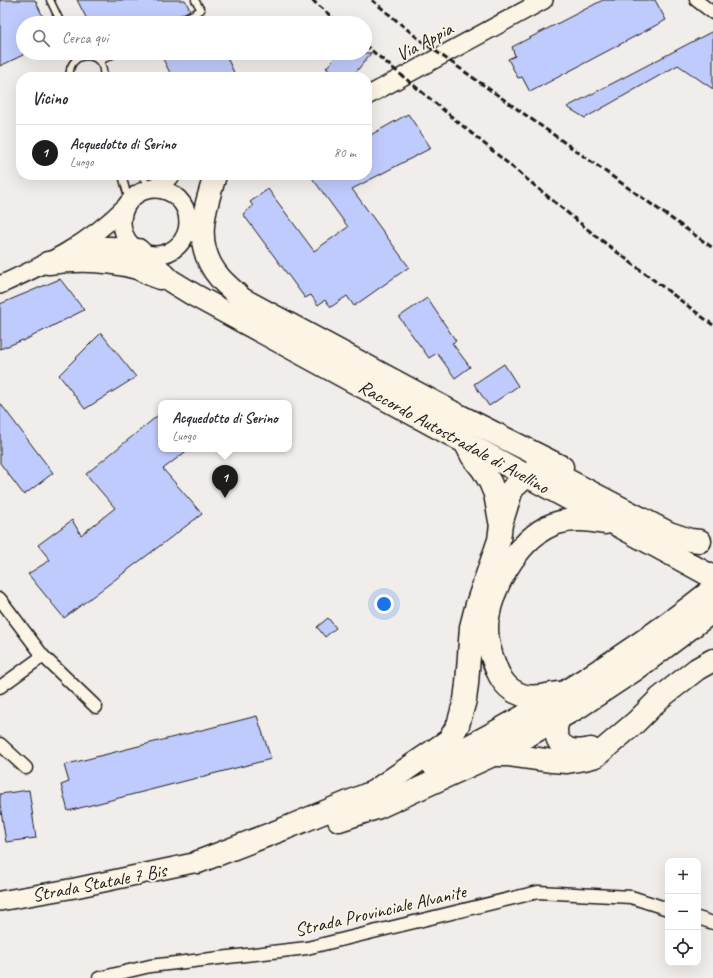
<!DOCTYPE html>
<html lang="it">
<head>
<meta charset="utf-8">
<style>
	:root { --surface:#fff; --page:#f2f2f3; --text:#2b2b33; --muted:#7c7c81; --line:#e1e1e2; --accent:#1c1c1c }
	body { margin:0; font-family:Caveat,sans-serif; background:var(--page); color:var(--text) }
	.controls { position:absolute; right:12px; bottom:12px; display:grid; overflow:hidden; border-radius:8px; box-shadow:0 4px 16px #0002 }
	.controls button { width:36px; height:36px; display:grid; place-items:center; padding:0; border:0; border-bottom:1px solid var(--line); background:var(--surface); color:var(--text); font:20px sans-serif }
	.you { position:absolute; left:384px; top:604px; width:14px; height:14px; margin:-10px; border:3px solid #fff; border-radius:50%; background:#1a73e8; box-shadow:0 0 0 6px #1a73e833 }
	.badge { display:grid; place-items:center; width:26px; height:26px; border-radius:50%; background:var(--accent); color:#fff; font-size:13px; font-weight:700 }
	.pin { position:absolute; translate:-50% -33px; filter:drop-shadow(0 1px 2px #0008) }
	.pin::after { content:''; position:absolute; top:21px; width:14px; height:12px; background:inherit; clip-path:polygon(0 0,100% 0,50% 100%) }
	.popup { position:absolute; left:158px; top:400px; width:134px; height:52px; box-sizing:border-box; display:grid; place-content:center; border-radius:8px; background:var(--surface); filter:drop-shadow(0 1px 3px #0005); font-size:13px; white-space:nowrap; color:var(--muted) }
	.popup b { font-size:15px; color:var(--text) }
	.popup::after { content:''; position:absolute; left:50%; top:100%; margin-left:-8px; border:8px solid transparent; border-top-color:var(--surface) }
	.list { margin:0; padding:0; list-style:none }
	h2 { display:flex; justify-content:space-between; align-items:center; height:52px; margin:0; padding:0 16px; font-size:17px }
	h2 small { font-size:13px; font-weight:400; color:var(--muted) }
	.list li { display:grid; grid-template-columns:26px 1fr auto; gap:12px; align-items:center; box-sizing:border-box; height:56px; padding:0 16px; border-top:1px solid var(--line) }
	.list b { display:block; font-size:15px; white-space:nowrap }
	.list p { margin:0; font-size:13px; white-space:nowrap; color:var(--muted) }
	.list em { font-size:13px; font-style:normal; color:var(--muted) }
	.icon { flex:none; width:22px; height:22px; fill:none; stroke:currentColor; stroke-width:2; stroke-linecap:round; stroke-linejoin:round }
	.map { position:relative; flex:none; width:713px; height:978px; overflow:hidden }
	.search { position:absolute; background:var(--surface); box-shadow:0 4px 16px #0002; left:16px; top:16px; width:356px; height:44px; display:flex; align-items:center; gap:10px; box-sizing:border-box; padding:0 14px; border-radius:22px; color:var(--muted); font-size:15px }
	.panel { position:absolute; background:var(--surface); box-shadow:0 4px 16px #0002; left:16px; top:72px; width:356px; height:108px; border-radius:16px }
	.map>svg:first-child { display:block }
</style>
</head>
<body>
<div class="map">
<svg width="713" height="978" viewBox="0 0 713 978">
	<rect width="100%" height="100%" fill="#f0edea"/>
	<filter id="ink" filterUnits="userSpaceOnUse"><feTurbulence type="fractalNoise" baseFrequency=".025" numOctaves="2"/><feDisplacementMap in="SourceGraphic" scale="8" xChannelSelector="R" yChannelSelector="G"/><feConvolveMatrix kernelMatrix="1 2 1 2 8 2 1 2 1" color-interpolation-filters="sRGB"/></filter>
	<g filter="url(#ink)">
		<g fill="#bfcbfc" stroke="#1c1c1c">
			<polygon points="0,0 35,0 46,23 23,23 23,55 0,66"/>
			<polygon points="77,0 185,0 190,10 173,19 171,23 89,23"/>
			<polygon points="603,0 655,0 666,20 530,92 522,77 518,78 508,59 515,56 512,47"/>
			<polygon points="713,31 713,89 678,65 585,118 567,107"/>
			<polygon points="160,53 225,53 236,77 172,77"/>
			<polygon points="339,53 371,53 352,77 337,77 326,68"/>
			<polygon points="408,114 431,148 352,189 409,267 354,306 347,296 331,307 325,300 318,305 311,295 305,298 243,214 253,206 250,202 268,189 314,251 348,227 310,175 367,175 367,137"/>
			<polygon points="60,279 84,310 23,341 23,340 0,349 0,304"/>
			<polygon points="427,298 456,341 452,343 470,367 455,378 437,353 429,358 399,317"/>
			<polygon points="101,333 136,377 85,409 59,375"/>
			<polygon points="504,364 518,386 489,406 474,384"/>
			<polygon points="0,403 53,473 24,495 0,463"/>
			<polygon points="161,413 161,449 189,449 163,469 202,514 64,618 28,574 50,560 38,545 72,520 81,535 115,508 86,474"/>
			<polygon points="328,618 336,628 325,637 317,627"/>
			<polygon points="257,716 271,759 68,811 61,785 69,782 64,765"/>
			<polygon points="29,790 36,838 6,842 0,805 0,794"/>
		</g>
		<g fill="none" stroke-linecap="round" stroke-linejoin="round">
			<g stroke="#1c1c1c" stroke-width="9">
				<g id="lane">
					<polyline points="50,0 61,23"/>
					<polyline points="175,23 201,10 195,0"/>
					<polyline points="100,61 116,53"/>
					<path d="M70 77C66 50 107 49 103 77"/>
					<polyline points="122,175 129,201"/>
					<polyline points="141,175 151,189"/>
				</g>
			</g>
			<g stroke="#1c1c1c" stroke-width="15">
				<g id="street">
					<polyline points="696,0 713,13"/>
					<polyline points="0,599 43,656 96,707"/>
					<polyline points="0,687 43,656"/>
					<polyline points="0,744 26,768"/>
					<polyline points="698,918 713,923"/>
					<polyline points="99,978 150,966 307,948 538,892 631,897 668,909"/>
				</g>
			</g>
			<g stroke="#1c1c1c" stroke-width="20">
				<g id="secondary">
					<polyline points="367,96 544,0"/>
					<polyline points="153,188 172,175"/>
					<circle cx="155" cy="222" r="33"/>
					<path d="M79 247C98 244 115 245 135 248"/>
					<path d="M0 285C48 263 87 245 125 207"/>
				</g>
			</g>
			<g stroke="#1c1c1c" stroke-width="22">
				<polyline id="primary" points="0,901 75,888 198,862"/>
			</g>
			<g stroke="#1c1c1c" stroke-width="25">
				<g id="highway">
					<path d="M214 179C203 214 193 247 220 278 226 285 235 292 242 299L452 412 562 467"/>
					<polyline points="138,250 171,281 194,295 713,577"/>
					<path d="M48 263C79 259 107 259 137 268 145 271 152 276 160 278"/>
					<polyline points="466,444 472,456 483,470 490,482 495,494 500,521"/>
					<path d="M558 693C546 695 534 699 522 695 507 690 500 679 495 665 489 650 485 633 488 617 494 582 522 534 557 523 573 518 588 520 605 523"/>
					<path d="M560 717C553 729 555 744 569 749 576 752 584 750 591 749"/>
					<polyline points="493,755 509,755 552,761 567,762 584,759 596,756 636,722 660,698 697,669 713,660"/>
					<path d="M433 765C532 715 626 658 713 589"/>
					<polyline points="339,820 379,807 493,755 577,708 636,669 713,611"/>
					<polyline points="198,862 286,828 373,792 449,740 458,725 465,700 467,684 471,627 477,604 499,540 501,524 512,489 530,473 541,468 546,469 669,533 690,540 700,541"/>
				</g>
			</g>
			<use href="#lane" stroke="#fcf5e5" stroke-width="6"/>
			<use href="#street" stroke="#fcf5e5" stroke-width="12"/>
			<use href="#secondary" stroke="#fcf5e5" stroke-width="17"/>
			<use href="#primary" stroke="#fcf5e5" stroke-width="19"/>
			<use href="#highway" stroke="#fcf5e5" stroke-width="22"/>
			<g stroke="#1c1c1c" stroke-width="3" stroke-dasharray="6 3" stroke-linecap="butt">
				<polyline points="312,0 339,23"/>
				<polyline points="372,0 420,40 713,248"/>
				<polyline points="365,45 592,233 713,325"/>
			</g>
		</g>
	</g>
	<g text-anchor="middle" stroke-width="3.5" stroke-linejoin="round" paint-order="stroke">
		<g font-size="19" fill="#1c1c1c" stroke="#fcf5e5">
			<text transform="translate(424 41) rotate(-28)" y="7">Via Appia</text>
			<text transform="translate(454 436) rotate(29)" y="7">Raccordo Autostradale di Avellino</text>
			<text transform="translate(99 882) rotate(-11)" y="7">Strada Statale 7 Bis</text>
			<text transform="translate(380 910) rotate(-13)" y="7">Strada Provinciale Alvanite</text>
		</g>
	</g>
</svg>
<div class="controls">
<button>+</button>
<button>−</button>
<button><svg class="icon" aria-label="locate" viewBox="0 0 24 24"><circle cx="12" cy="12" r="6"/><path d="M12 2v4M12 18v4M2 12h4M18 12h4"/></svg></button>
</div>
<div class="you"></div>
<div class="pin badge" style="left:225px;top:498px">1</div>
<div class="popup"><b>Acquedotto di Serino</b>Luogo</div>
<div class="search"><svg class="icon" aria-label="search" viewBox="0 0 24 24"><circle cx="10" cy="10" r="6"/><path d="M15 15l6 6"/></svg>Cerca qui</div>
<section class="panel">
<h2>Vicino<small></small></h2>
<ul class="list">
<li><span class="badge">1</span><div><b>Acquedotto di Serino</b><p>Luogo</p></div><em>80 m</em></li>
</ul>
</section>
</div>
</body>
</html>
